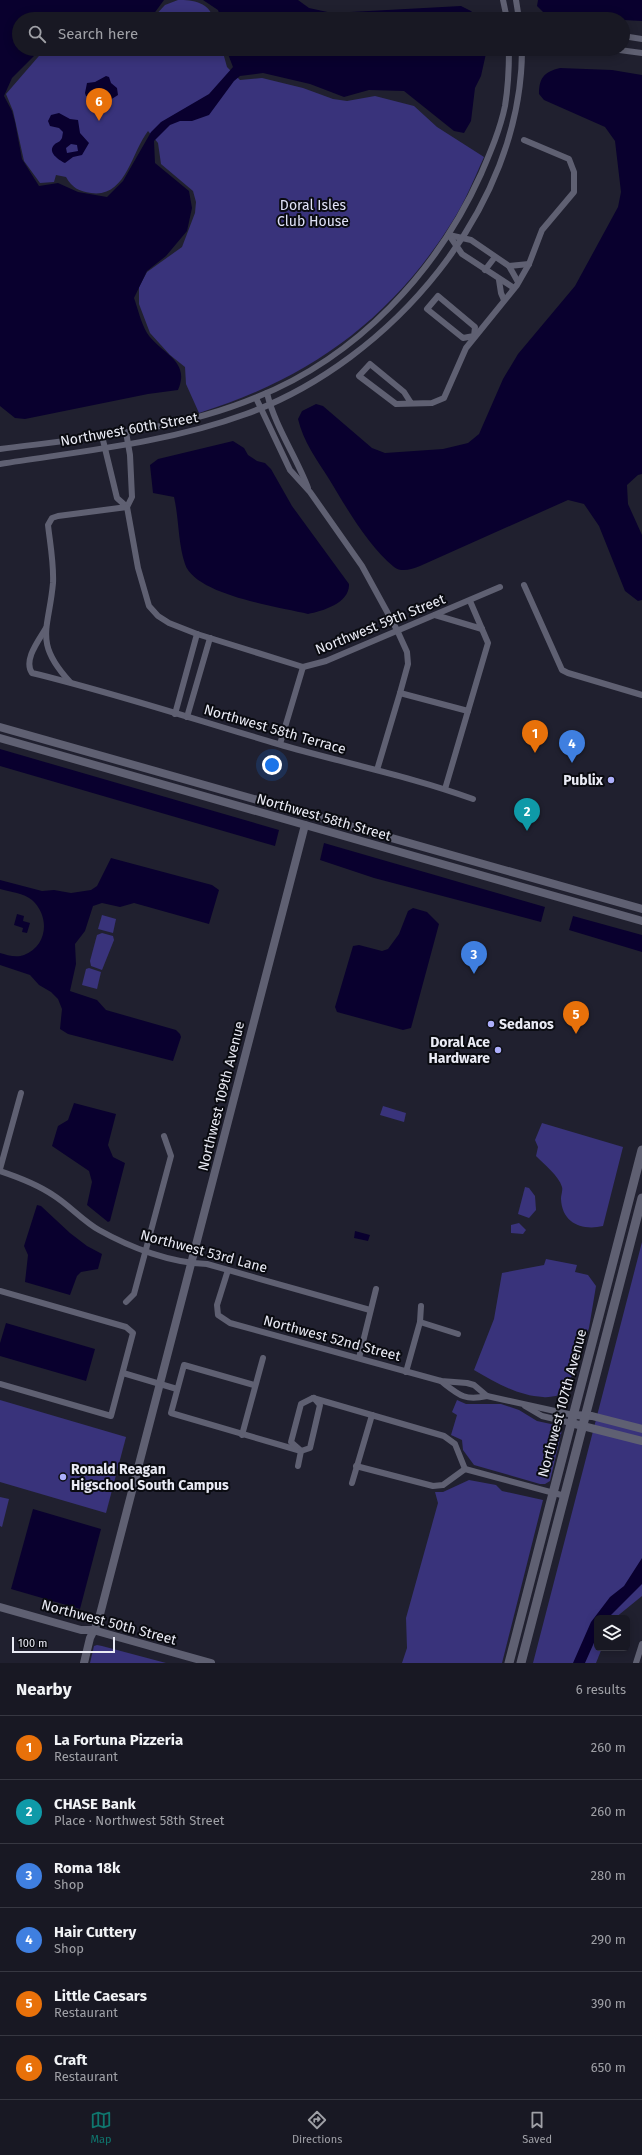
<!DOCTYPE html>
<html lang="en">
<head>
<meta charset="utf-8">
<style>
	:root { --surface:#181823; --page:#252530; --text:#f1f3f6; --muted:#9fa0a6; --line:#363741; --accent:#0f766e }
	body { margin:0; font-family:"Fira Sans",sans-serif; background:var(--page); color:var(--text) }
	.controls { position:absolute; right:12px; bottom:12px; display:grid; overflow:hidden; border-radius:6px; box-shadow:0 2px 10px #0003 }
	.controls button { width:36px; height:36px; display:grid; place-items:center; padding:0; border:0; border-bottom:1px solid var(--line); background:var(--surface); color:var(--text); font:20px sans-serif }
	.scale { position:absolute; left:12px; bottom:10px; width:103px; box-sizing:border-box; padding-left:4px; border:2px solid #eaebf5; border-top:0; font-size:11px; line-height:14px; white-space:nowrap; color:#eaebf5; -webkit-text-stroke:3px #0a0b11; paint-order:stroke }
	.you { position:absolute; left:272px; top:765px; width:14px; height:14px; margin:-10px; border:3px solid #fff; border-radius:50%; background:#1a73e8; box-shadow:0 0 0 6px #1a73e833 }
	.badge { display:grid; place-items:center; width:26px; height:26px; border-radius:50%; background:var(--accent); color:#fff; font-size:13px; font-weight:700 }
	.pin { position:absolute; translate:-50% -33px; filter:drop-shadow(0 1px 2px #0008) }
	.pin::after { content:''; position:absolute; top:21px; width:14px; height:12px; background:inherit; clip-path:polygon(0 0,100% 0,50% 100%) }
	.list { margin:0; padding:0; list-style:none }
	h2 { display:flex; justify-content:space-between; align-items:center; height:52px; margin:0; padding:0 16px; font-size:17px }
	h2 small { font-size:13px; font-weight:400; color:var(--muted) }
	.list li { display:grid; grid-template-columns:26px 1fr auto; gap:12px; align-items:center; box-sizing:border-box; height:64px; padding:0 16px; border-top:1px solid var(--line) }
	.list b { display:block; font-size:15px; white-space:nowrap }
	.list p { margin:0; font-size:13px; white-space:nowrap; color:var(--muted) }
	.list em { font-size:13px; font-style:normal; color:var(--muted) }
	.icon { flex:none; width:22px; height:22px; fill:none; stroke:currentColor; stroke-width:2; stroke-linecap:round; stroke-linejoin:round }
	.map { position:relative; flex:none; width:642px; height:1663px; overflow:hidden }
	.search { position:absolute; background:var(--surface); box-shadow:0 2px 10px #0003; left:12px; right:12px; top:12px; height:44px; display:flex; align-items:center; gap:10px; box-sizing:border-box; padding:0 14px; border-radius:22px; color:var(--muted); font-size:15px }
	.sheet { height:436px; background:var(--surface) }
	nav { display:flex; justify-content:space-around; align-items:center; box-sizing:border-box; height:56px; border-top:1px solid var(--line); background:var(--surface); font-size:11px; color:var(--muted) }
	nav a { display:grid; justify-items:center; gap:2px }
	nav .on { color:var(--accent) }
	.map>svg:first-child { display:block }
</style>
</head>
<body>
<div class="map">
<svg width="642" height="1663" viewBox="0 0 642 1663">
	<rect width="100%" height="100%" fill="#20202f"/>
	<g fill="#39337b">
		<path d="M178 0C194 0 208 2 214 19H152L165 5Z"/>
		<path d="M45 49H222L227 67 240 80 262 78 303 88 333 99 347 101 375 96 414 106 437 127 484 157C474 179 465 202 452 222 391 320 308 379 199 413L186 384 185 367 170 355 150 333 139 304V287L147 272 182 247 195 213 196 202 193 191 161 164 158 143 148 131C131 153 126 198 91 193 79 191 72 188 66 177L56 175 54 182 40 183 24 161 13 111 6 94Z"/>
		<polygon points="102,915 116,919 113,933 98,929"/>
		<polygon points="102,933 113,936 114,940 102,970 91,966 90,961 97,935"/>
		<polygon points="89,968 101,972 97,989 82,985 86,969"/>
		<polygon points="383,1106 406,1113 404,1122 380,1115"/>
		<path d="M542 1123 623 1147 603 1226C582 1231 562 1223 561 1199 561 1195 563 1190 562 1187 559 1176 544 1164 536 1156L538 1147 535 1140Z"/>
		<polygon points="525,1187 529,1188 535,1196 536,1210 529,1218 518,1214"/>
		<polygon points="519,1223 526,1230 523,1234 511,1233 511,1225"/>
		<polygon points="642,1242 642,1596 615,1618 597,1618 597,1648 602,1648 596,1663 533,1663"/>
		<path d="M546 1259 577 1265 575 1272 588 1275 596 1286 589 1328 565 1394C558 1395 550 1398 543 1397 518 1396 495 1382 474 1370L494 1319 502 1273 544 1265Z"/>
		<polygon points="0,1400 126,1437 106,1513 0,1482"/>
		<polygon points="457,1400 466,1404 501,1404 519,1410 537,1421 560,1426 562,1430 550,1481 545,1484 540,1484 474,1465 463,1450 462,1440 451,1435 457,1415 452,1412"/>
		<polygon points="469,1480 496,1485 502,1491 543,1500 502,1663 402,1663 407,1648 406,1618 438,1503 435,1492 443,1492"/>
		<polygon points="0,1497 9,1499 2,1527 0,1526"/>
		<polygon points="97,1645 102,1646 166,1663 90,1663 94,1646"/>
	</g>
	<g fill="#09002e" fill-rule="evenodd">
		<path d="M0 0H164L150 19H19V49H41L12 78 4 96 12 111 15 122 22 159 39 186 58 183 78 192 107 197 123 181 151 132 161 122 209 94 233 67 226 49H487L481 76 475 88 471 121 464 133 454 131 404 91 369 90 344 97 310 84 263 73 240 76 234 81 209 115 192 121H180L170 125 154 141 155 163 189 191 192 208 187 231 166 256 147 271 134 298C138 309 141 323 147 333 161 354 191 360 178 390L148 394 25 419 15 418 0 406Z"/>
		<polygon points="203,0 298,0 309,8 332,13 461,6 471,11 479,19 221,19 218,10"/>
		<polygon points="538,0 642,0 642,21 550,16 544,13 537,6"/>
		<path d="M560 68 612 70 642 75V474L638 475 627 485 628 504 642 535V600L638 601 625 591 599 526 584 504 568 500 420 566C412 569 402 573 394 567 368 546 346 507 329 479 317 460 303 441 298 419L302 411 316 404 323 406 372 448 385 453 443 449 468 443 479 434 503 379 518 354 575 286 618 207 621 192 615 141 605 127 544 100 539 94C539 78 544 72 560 68Z"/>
		<polygon points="106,76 109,77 111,83 117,88 118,95 107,102 103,100 102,95 100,93 93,97 86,96 85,93 87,83 95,82"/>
		<path d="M59 113 70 119 78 120 80 133 89 143 82 155 73 157 65 163C59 160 46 152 55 144 58 142 60 142 62 138L63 132 59 128 50 126 48 121 51 115ZM71 144 77 145 78 151 67 153 66 148Z"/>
		<path d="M233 441 244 448 248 455 257 461 265 463 271 469 292 506 349 584C350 603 323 611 308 614 279 607 195 595 185 564 178 543 179 519 174 497L153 493 150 465 158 459Z"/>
		<polygon points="0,749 279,830 275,846 0,766"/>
		<polygon points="324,843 545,907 541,922 374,878 320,860"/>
		<path d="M111 858 212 885 219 890 209 924 134 903 120 907 102 903 93 906 85 931 75 944 76 964 70 991 97 1000 106 1010 176 1030 180 1034 181 1037 173 1061 68 1034 60 1029 62 1009 58 999 51 992 39 985 30 975 0 965V953C7 955 16 958 24 955 48 946 50 916 32 900 24 893 10 892 0 889V880L42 891 54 890 71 893 91 890 97 886Z"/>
		<polygon points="413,908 427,912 439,924 411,1028 403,1030 337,1012 335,1007 353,946 359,945 382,951 388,949 399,934 408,911"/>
		<polygon points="17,914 24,916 23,921 30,923 27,933 22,932 23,928 14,925"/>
		<polygon points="573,916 642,935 642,952 569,930"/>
		<polygon points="74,1103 116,1114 108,1145 113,1157 125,1163 110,1221 108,1222 87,1205 92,1182 89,1171 52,1146 58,1126 68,1120"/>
		<polygon points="37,1205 41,1206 70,1233 87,1246 102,1254 98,1269 81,1272 77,1276 70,1295 25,1282 28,1255 24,1246"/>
		<polygon points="355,1231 370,1235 368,1241 354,1238"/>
		<polygon points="6,1323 95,1349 86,1381 0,1356 0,1343"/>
		<polygon points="33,1509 101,1529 80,1609 11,1589"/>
		<polygon points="642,1558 642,1584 608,1618 597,1618 597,1636 585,1663 573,1663 591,1622 610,1597 624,1586"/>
	</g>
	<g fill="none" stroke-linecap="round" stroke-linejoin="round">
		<g stroke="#5f6072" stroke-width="6">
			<polyline points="503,0 507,19"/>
			<polyline points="516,0 519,19"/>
			<polyline points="623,36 642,39"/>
			<polyline points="612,49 642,53"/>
			<polyline points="509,50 537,49"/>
			<polyline points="449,235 471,240 509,266 518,282"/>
			<polyline points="449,235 462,254 514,288"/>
			<polyline points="509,266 529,264"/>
			<polyline points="485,270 495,257"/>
			<polyline points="499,280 501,293 504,300"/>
			<polygon points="438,296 475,327 474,336 463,338 427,309"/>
			<path d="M267 393C275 427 296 456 308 488"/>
			<polyline points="256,398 290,470 310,492 362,566 397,630 407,652 408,664 400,693 377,770"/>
			<polyline points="411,403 404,392 370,364 359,376 396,404 432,403 444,398 466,348 517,285 529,264 542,230 574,192 574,172 569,159 524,140"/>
			<polyline points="126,432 130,455 132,497 127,507 138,568 149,606 158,616 169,623 197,634 303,667 326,661 500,587"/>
			<polyline points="102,436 117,498 127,507"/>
			<path d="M0 449C86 438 176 431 257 397 357 357 437 272 481 174 490 153 500 130 505 106 508 88 509 68 509 49"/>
			<path d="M0 464C82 451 167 443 246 414 391 361 522 208 522 49"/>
			<polyline points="524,585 562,670 568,673 642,695"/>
			<polyline points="435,615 482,629"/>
			<path d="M46 628C39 640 23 660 32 673 115 693 196 720 278 744 343 763 410 776 473 799"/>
			<path d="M70 682C33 642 49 629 53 583 54 564 50 543 48 525L52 518 58 516 127 507"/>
			<polyline points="400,693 468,711"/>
			<polyline points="175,714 197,634"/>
			<polyline points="187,717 210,638"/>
			<polyline points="280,744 303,667"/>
			<polyline points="445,789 488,643 470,601"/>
			<polyline points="0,1169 21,1093"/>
			<path d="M0 1171C18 1177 37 1184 53 1195 69 1205 83 1221 99 1230 131 1248 171 1263 207 1264L370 1310"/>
			<polyline points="228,1270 217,1305 218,1315 230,1323 441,1381 467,1383 474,1385 487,1396 573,1415"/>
			<polyline points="0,1291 126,1327 133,1333 111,1416 0,1384"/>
			<polyline points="126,1302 134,1294 171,1156 164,1136"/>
			<polyline points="420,1322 458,1334"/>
			<polyline points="359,1358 376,1289"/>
			<polyline points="406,1372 420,1322 421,1306"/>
			<polyline points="123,1373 177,1389"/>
			<path d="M441 1381C459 1395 464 1401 487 1396"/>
			<polyline points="254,1385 184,1365 171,1413 301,1451"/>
			<polyline points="313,1398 444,1436 455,1444 465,1469"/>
			<polyline points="525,1406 542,1416 571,1423"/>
			<polyline points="242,1435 263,1358"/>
			<polyline points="300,1450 291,1442 301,1404 313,1398"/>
			<polyline points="301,1451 310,1448 320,1405 314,1398"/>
			<polyline points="298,1466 301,1451"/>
			<polyline points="356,1466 433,1486 443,1485 465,1469"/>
			<polyline points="465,1469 565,1496"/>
			<polyline points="352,1483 372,1415"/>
			<polyline points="636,1663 642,1644"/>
		</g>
		<g stroke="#5f6072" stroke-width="8">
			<polyline points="0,727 642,909"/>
			<polyline points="0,738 642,921"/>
			<polyline points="573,1415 592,1416 642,1429"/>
			<polyline points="571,1423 642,1441"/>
			<polyline points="0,1607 81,1630 93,1630 211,1663"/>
			<polyline points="84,1663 90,1638 98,1622 305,825"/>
		</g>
		<g stroke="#5f6072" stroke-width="9">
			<polyline points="509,1663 642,1150"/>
			<polyline points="521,1663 642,1198"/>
		</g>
	</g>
	<g fill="#adaffb" stroke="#0a0b11" stroke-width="1.5">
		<circle cx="611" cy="780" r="4"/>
		<circle cx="491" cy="1024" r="4"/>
		<circle cx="498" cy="1050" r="4"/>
		<circle cx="63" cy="1477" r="4"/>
	</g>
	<g text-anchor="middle" stroke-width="4" stroke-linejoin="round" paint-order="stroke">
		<g font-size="14" fill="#e0e2f8" stroke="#0a0b11">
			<text x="313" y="210">Doral Isles<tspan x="313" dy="16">Club House</tspan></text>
		</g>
		<g font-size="14" fill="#eaebf5" stroke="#0a0b11">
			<text transform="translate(129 429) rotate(-10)" y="5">Northwest 60th Street</text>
			<text transform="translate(380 624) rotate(-22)" y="5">Northwest 59th Street</text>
			<text transform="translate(275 729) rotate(16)" y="5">Northwest 58th Terrace</text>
			<text transform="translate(324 817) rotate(16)" y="5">Northwest 58th Street</text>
			<text transform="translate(221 1096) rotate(-76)" y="5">Northwest 109th Avenue</text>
			<text transform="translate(204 1251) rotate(15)" y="5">Northwest 53rd Lane</text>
			<text transform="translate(332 1338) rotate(15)" y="5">Northwest 52nd Street</text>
			<text transform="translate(562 1403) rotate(-75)" y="5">Northwest 107th Avenue</text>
			<text transform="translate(109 1622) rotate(15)" y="5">Northwest 50th Street</text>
		</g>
		<g font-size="14" font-weight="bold" fill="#eaebf5" stroke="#0a0b11" text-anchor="end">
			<text x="603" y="785">Publix</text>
			<text x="499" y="1029" text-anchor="start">Sedanos</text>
			<text x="490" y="1047">Doral Ace<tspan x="490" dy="16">Hardware</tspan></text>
			<text x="71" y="1474" text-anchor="start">Ronald Reagan<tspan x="71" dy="16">Higschool South Campus</tspan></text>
		</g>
	</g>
</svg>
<div class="controls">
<button><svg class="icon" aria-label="layers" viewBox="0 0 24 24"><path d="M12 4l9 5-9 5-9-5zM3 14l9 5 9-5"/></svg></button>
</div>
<div class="scale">100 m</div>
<div class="you"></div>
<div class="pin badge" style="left:535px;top:753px;background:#e8710a">1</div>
<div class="pin badge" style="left:527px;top:831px;background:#0f9aa8">2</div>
<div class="pin badge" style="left:474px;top:974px;background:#3f7fe0">3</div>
<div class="pin badge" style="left:572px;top:763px;background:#3f7fe0">4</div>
<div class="pin badge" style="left:576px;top:1034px;background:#e8710a">5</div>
<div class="pin badge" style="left:99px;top:121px;background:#e8710a">6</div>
<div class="search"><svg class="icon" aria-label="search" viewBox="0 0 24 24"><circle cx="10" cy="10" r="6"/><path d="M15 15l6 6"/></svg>Search here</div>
</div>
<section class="sheet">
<h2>Nearby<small>6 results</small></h2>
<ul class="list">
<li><span class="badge" style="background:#e8710a">1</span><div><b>La Fortuna Pizzeria</b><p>Restaurant</p></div><em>260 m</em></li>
<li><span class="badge" style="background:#0f9aa8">2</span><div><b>CHASE Bank</b><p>Place · Northwest 58th Street</p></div><em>260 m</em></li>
<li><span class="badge" style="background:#3f7fe0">3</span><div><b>Roma 18k</b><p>Shop</p></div><em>280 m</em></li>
<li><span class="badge" style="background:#3f7fe0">4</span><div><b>Hair Cuttery</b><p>Shop</p></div><em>290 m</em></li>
<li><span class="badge" style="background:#e8710a">5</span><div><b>Little Caesars</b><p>Restaurant</p></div><em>390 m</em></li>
<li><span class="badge" style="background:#e8710a">6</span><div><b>Craft</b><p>Restaurant</p></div><em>650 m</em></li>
</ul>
</section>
<nav>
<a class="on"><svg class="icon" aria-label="map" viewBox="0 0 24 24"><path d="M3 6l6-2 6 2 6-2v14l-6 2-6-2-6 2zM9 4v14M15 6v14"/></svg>Map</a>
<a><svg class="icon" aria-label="directions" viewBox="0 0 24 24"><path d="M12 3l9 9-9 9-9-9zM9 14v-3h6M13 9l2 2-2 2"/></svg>Directions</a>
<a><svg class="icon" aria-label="saved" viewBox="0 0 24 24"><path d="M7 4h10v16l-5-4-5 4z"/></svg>Saved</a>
</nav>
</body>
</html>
